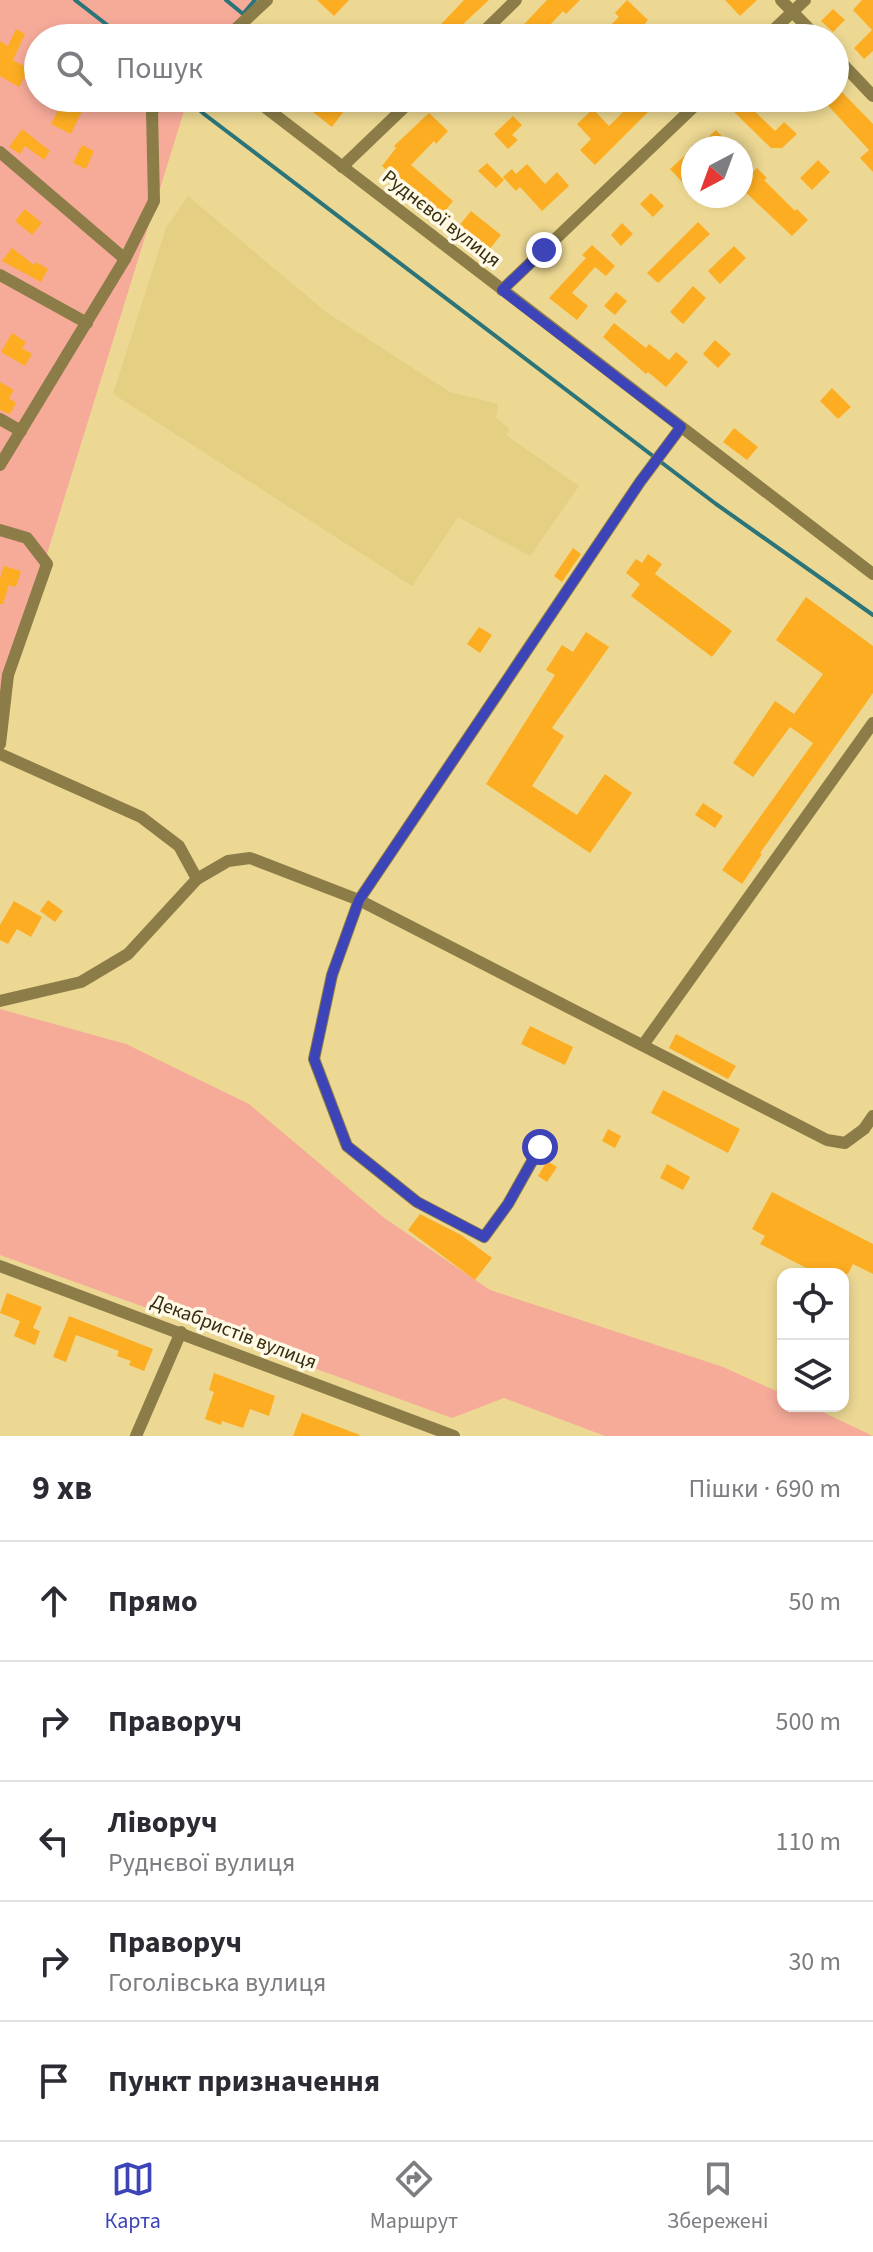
<!DOCTYPE html>
<html lang="uk">
<head>
<meta charset="utf-8">
<style>
	:root { --surface:#fff; --page:#f7f7f7; --text:#2b2b33; --muted:#7c7c81; --line:#e1e1e2; --accent:#3c44b8 }
	body { margin:0; font-family:"Source Sans 3",sans-serif; background:var(--page); color:var(--text) }
	.controls { position:absolute; right:24px; bottom:24px; display:grid; overflow:hidden; border-radius:16px; box-shadow:0 4px 12px #0003 }
	.controls button { width:72px; height:72px; display:grid; place-items:center; padding:0; border:0; border-bottom:2px solid var(--line); background:var(--surface); color:var(--text); font:40px sans-serif }
	.compass { position:absolute; left:681px; top:136px; width:72px; height:72px; border-radius:50%; background:var(--surface); box-shadow:0 4px 12px #0003; rotate:221deg }
	.stop { position:absolute; width:24px; height:24px; margin:-18px; border:6px solid #3c44b8; border-radius:50%; background:#fff }
	.stop.end { background:#3c44b8; border-color:#fff; box-shadow:0 2px 8px #0008 }
	.list { margin:0; padding:0; list-style:none }
	h2 { display:flex; justify-content:space-between; align-items:center; height:104px; margin:0; padding:0 32px; font-size:34px }
	h2 small { font-size:26px; font-weight:400; color:var(--muted) }
	.list li { display:grid; grid-template-columns:52px 1fr auto; gap:24px; align-items:center; box-sizing:border-box; height:120px; padding:0 32px; border-top:2px solid var(--line) }
	.list b { display:block; font-size:30px; white-space:nowrap }
	.list p { margin:0; font-size:26px; white-space:nowrap; color:var(--muted) }
	.list em { font-size:26px; font-style:normal; color:var(--muted) }
	.icon { flex:none; width:44px; height:44px; fill:none; stroke:currentColor; stroke-width:2; stroke-linecap:round; stroke-linejoin:round }
	.map { position:relative; flex:none; width:873px; height:1436px; overflow:hidden }
	.search { position:absolute; background:var(--surface); box-shadow:0 4px 12px #0003; left:24px; right:24px; top:24px; height:88px; display:flex; align-items:center; gap:20px; box-sizing:border-box; padding:0 28px; border-radius:44px; color:var(--muted); font-size:30px }
	.sheet { height:704px; background:var(--surface) }
	nav { display:flex; justify-content:space-around; align-items:center; box-sizing:border-box; height:112px; border-top:2px solid var(--line); background:var(--surface); font-size:22px; color:var(--muted) }
	nav a { display:grid; justify-items:center; gap:4px }
	nav .on { color:var(--accent) }
	.map>svg:first-child { display:block }
</style>
</head>
<body>
<div class="map">
<svg width="873" height="1436" viewBox="0 0 873 1436">
	<rect width="100%" height="100%" fill="#ecd893"/>
	<polygon fill="#e5cf82" points="188,196 326,312 450,392 498,404 496,418 510,429 506,435 579,486 530,556 458,517 412,586 113,394 166,228"/>
	<g fill="#f6ab99">
		<polygon points="0,0 263,0 222,38 38,38 38,98 188,98 0,706"/>
		<polygon points="0,1009 126,1044 249,1104 383,1217 490,1290 723,1367 783,1394 783,1406 810,1406 873,1436 605,1436 504,1398 452,1418 0,1255"/>
	</g>
	<g fill="none" stroke-linecap="round" stroke-linejoin="round">
		<g stroke="#2a747a" stroke-width="4">
			<polyline points="75,0 124,38"/>
			<polyline points="226,0 243,14 255,0"/>
			<polyline points="187,98 204,114 716,504 873,615"/>
		</g>
	</g>
	<g fill="#fdad21">
		<polygon points="317,0 349,0 334,16"/>
		<polygon points="464,0 489,0 448,38 428,38"/>
		<polygon points="547,0 580,0 566,14 563,11 538,38 511,38"/>
		<polygon points="627,0 648,20 637,33 629,26 617,38 597,38 619,17 615,13"/>
		<polygon points="725,0 757,0 740,16"/>
		<polygon points="862,0 873,0 873,51 864,59 854,48 872,30 853,10"/>
		<polygon points="833,9 845,20 833,32 821,21"/>
		<polygon points="16,29 25,34 13,60 29,69 19,87 0,76 0,41 8,46"/>
		<polygon points="835,85 873,124 873,172 860,158 869,150 821,98 835,98"/>
		<polygon points="295,98 336,98 347,107 332,127"/>
		<polygon points="637,98 662,98 595,165 580,150 591,139 577,124 593,109 609,126"/>
		<polygon points="63,100 83,109 71,134 51,124"/>
		<polygon points="743,100 775,131 784,122 797,134 782,148 771,148 732,110"/>
		<polygon points="429,113 448,131 436,144 434,141 411,165 453,201 441,216 382,166 396,148 394,146"/>
		<polygon points="513,116 522,125 512,135 518,140 508,149 494,134"/>
		<polygon points="22,129 50,151 44,160 25,146 20,154 9,147"/>
		<polygon points="716,130 733,148 712,148 705,140"/>
		<polygon points="82,145 94,151 86,169 73,163"/>
		<polygon points="693,148 693,175 684,184 670,169"/>
		<polygon points="818,160 830,172 812,190 800,178"/>
		<polygon points="487,163 504,180 496,188 478,171"/>
		<polygon points="527,164 545,184 557,172 569,186 542,211 520,187 516,191 503,177 512,169 516,174"/>
		<polygon points="757,168 767,178 764,180 795,211 797,209 808,220 792,236 741,188 741,183"/>
		<polygon points="651,193 664,206 653,217 640,204"/>
		<polygon points="25,209 42,223 32,235 15,221"/>
		<polygon points="471,211 501,235 488,251 458,227"/>
		<polygon points="698,222 710,234 658,283 647,273"/>
		<polygon points="622,223 633,234 621,246 611,235"/>
		<polygon points="592,245 615,266 606,276 595,267 572,293 588,306 577,320 549,298 586,258 582,255"/>
		<polygon points="734,246 746,258 720,284 708,271"/>
		<polygon points="12,248 34,265 36,262 48,269 41,282 2,261"/>
		<polygon points="693,286 706,298 683,324 670,312"/>
		<polygon points="616,292 627,301 615,315 604,306"/>
		<polygon points="614,323 646,348 649,344 669,360 676,352 688,362 666,387 648,372 646,374 603,337"/>
		<polygon points="12,333 26,342 22,348 32,354 25,366 1,352"/>
		<polygon points="715,340 731,354 718,368 703,354"/>
		<polygon points="0,382 14,390 9,398 16,403 10,414 0,410"/>
		<polygon points="832,388 851,407 838,419 820,401"/>
		<polygon points="734,428 758,447 747,460 723,442"/>
		<polygon points="573,548 581,554 562,582 554,576"/>
		<polygon points="648,554 662,564 655,574 732,631 712,657 631,596 640,584 626,573 636,559 642,563"/>
		<polygon points="4,566 21,571 16,587 9,585 3,604 0,604 0,578"/>
		<polygon points="806,597 873,646 873,693 760,853 762,854 742,884 722,870 813,743 790,727 753,777 733,763 775,701 794,714 823,674 776,640"/>
		<polygon points="479,627 492,635 480,653 467,644"/>
		<polygon points="586,632 609,647 552,728 564,736 532,786 577,815 605,774 632,793 590,853 486,784 555,675 546,670 562,645 573,652"/>
		<polygon points="703,803 723,816 715,828 695,815"/>
		<polygon points="48,900 63,911 55,922 40,911"/>
		<polygon points="14,901 42,917 31,937 17,929 8,944 0,940 0,925"/>
		<polygon points="530,1026 573,1047 565,1065 521,1044"/>
		<polygon points="676,1034 736,1066 728,1079 669,1048"/>
		<polygon points="663,1090 740,1129 728,1153 651,1113"/>
		<polygon points="608,1129 621,1136 615,1148 602,1141"/>
		<polygon points="547,1161 557,1167 547,1182 538,1176"/>
		<polygon points="667,1164 690,1177 683,1190 660,1178"/>
		<polygon points="772,1192 873,1244 873,1274 853,1264 848,1274 818,1274 760,1244 765,1236 752,1229"/>
		<polygon points="420,1214 461,1235 492,1258 475,1280 408,1230"/>
		<polygon points="7,1293 42,1307 33,1328 40,1331 35,1345 14,1336 20,1321 0,1313"/>
		<polygon points="69,1316 153,1349 144,1371 129,1365 131,1361 117,1356 119,1351 76,1335 66,1362 53,1357"/>
		<polygon points="214,1373 275,1396 269,1416 250,1409 243,1428 222,1421 221,1425 205,1419 214,1392 209,1390"/>
		<polygon points="302,1413 360,1435 359,1436 293,1436"/>
	</g>
	<g fill="none" stroke-linecap="round" stroke-linejoin="round">
		<g stroke="#8c7d48" stroke-width="12">
			<polyline points="781,0 818,38"/>
			<polyline points="226,38 267,0"/>
			<polyline points="477,38 516,0"/>
			<polyline points="765,38 805,0"/>
			<polyline points="835,56 873,96"/>
			<polyline points="253,98 873,574"/>
			<polyline points="0,152 125,259"/>
			<polyline points="342,167 414,98"/>
			<polyline points="0,275 87,323"/>
			<polyline points="502,290 703,98"/>
			<polyline points="0,419 21,431"/>
			<polyline points="0,465 125,259 154,201 152,111 163,98"/>
			<polyline points="0,530 27,538 47,564 8,675 0,744"/>
			<polyline points="0,754 141,817 179,846 197,879 128,954 81,982 0,1001"/>
			<polyline points="197,879 228,861 250,858 359,900 827,1140 845,1143 864,1129 873,1116"/>
			<polyline points="643,1045 873,723"/>
			<polyline points="540,1147 508,1204 484,1237 417,1202 347,1146 314,1059 332,975 359,900 640,482 681,427"/>
			<polyline points="0,1266 454,1436"/>
			<polyline points="136,1436 181,1332"/>
		</g>
	</g>
	<g fill="none" stroke-linecap="round" stroke-linejoin="round">
		<polyline stroke="#3c44b8" stroke-width="10" points="540,1147 508,1204 484,1237 417,1202 347,1146 314,1059 332,975 359,900 640,482 681,427 502,290 544,250"/>
	</g>
	<g text-anchor="middle" stroke-width="7" stroke-linejoin="round" paint-order="stroke">
		<g font-size="20" fill="#352d10" stroke="#fff9e5">
			<text transform="translate(442 218) rotate(38)" y="7">Руднєвої вулиця</text>
			<text transform="translate(234 1331) rotate(21)" y="7">Декабристів вулиця</text>
		</g>
	</g>
</svg>
<div class="controls">
<button><svg class="icon" aria-label="locate" viewBox="0 0 24 24"><circle cx="12" cy="12" r="6"/><path d="M12 2v4M12 18v4M2 12h4M18 12h4"/></svg></button>
<button><svg class="icon" aria-label="layers" viewBox="0 0 24 24"><path d="M12 4l9 5-9 5-9-5zM3 14l9 5 9-5"/></svg></button>
</div>
<svg class="compass" viewBox="-18 -18 36 36"><path d="M0-13l5 13h-10z" fill="#e53935"/><path d="M0 13l5-13h-10z" fill="#7c7c81"/></svg>
<div class="stop" style="left:540px;top:1147px"></div>
<div class="stop end" style="left:544px;top:250px"></div>
<div class="search"><svg class="icon" aria-label="search" viewBox="0 0 24 24"><circle cx="10" cy="10" r="6"/><path d="M15 15l6 6"/></svg>Пошук</div>
</div>
<section class="sheet">
<h2>9 хв<small>Пішки · 690 m</small></h2>
<ul class="list">
<li><svg class="icon" aria-label="ahead" viewBox="0 0 24 24"><path d="M12 20V5M6 11l6-6 6 6"/></svg><div><b>Прямо</b></div><em>50 m</em></li>
<li><svg class="icon" aria-label="right" viewBox="0 0 24 24"><path d="M7 20v-9h11M14 6l5 5-5 5"/></svg><div><b>Праворуч</b></div><em>500 m</em></li>
<li><svg class="icon" aria-label="left" viewBox="0 0 24 24"><path d="M17 20v-9H6M10 6l-5 5 5 5"/></svg><div><b>Ліворуч</b><p>Руднєвої вулиця</p></div><em>110 m</em></li>
<li><svg class="icon" aria-label="right" viewBox="0 0 24 24"><path d="M7 20v-9h11M14 6l5 5-5 5"/></svg><div><b>Праворуч</b><p>Гоголівська вулиця</p></div><em>30 m</em></li>
<li><svg class="icon" aria-label="arrive" viewBox="0 0 24 24"><path d="M6 21V4h12l-3 4 3 4H6"/></svg><div><b>Пункт призначення</b></div></li>
</ul>
</section>
<nav>
<a class="on"><svg class="icon" aria-label="map" viewBox="0 0 24 24"><path d="M3 6l6-2 6 2 6-2v14l-6 2-6-2-6 2zM9 4v14M15 6v14"/></svg>Карта</a>
<a><svg class="icon" aria-label="directions" viewBox="0 0 24 24"><path d="M12 3l9 9-9 9-9-9zM9 14v-3h6M13 9l2 2-2 2"/></svg>Маршрут</a>
<a><svg class="icon" aria-label="saved" viewBox="0 0 24 24"><path d="M7 4h10v16l-5-4-5 4z"/></svg>Збережені</a>
</nav>
</body>
</html>
